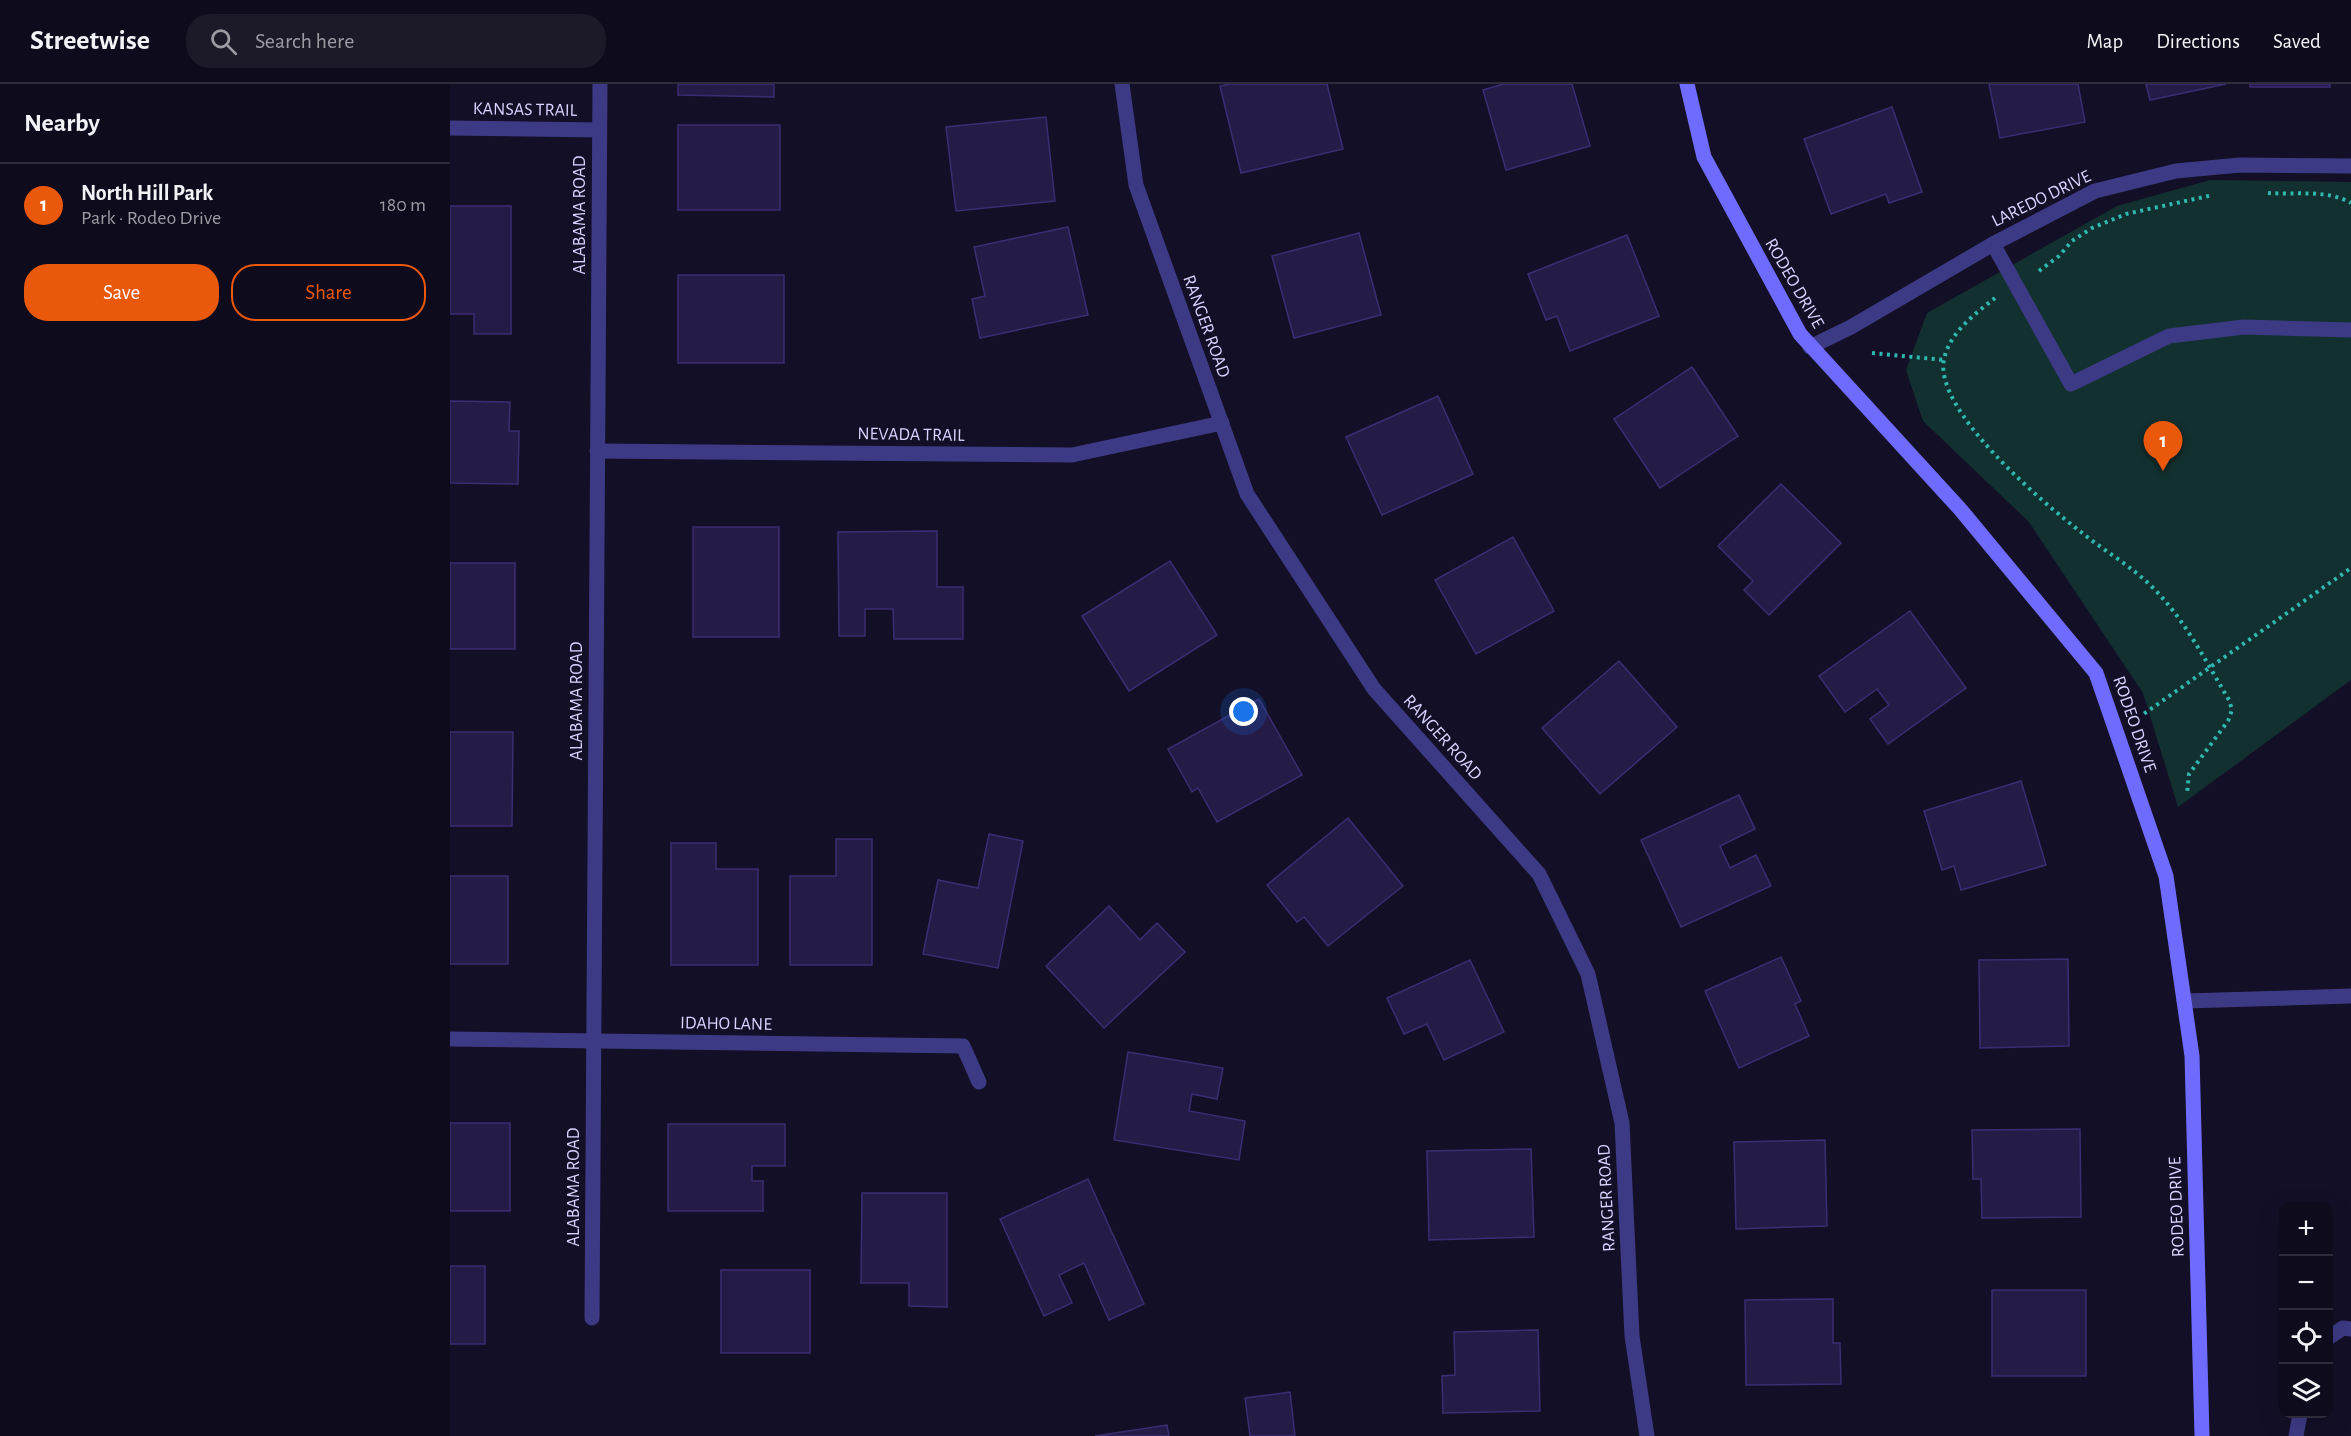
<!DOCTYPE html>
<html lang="en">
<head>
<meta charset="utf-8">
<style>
	:root { --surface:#0e0b1c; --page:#1c1929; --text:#f1f3f6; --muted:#9b9ba3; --line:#2e2b3b; --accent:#ea580c }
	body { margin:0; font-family:"Alegreya Sans",sans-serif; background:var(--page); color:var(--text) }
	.controls { position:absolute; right:18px; bottom:18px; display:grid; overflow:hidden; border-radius:12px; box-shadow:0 6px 24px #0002 }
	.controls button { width:54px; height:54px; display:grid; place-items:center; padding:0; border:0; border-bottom:2px solid var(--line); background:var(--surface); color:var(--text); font:30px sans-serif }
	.you { position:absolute; left:794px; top:628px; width:21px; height:21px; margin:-15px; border:4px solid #fff; border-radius:50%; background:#1a73e8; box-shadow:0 0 0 9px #1a73e833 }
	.badge { display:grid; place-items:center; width:39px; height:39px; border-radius:50%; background:var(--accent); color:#fff; font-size:20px; font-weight:700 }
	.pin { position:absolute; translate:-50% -50px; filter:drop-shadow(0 2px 3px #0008) }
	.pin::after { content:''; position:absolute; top:32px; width:21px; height:18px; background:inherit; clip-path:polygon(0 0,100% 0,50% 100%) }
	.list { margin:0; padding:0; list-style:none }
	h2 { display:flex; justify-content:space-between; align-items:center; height:78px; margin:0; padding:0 24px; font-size:26px }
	h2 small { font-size:20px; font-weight:400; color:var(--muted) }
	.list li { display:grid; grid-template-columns:39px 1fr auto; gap:18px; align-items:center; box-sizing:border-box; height:84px; padding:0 24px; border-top:2px solid var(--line) }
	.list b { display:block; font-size:22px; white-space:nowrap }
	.list p { margin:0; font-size:20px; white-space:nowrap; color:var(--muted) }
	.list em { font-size:20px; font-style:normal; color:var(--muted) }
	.actions { display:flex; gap:12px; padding:18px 24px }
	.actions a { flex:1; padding:14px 0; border:2px solid var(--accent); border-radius:24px; text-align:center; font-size:21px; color:var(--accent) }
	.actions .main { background:var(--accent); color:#fff }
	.icon { flex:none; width:33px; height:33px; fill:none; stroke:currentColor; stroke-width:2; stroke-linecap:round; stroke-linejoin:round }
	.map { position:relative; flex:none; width:1901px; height:1352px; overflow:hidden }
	header { display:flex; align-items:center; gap:36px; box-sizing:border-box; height:84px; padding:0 30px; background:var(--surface); border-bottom:2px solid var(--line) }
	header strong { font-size:28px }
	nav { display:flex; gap:33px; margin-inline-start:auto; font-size:21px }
	.search { width:420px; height:54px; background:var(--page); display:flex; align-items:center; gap:15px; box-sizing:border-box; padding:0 21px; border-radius:24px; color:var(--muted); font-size:22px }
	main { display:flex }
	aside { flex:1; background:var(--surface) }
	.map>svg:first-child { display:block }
</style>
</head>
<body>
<header>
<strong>Streetwise</strong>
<div class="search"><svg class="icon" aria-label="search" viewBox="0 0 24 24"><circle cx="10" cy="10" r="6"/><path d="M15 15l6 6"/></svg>Search here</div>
<nav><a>Map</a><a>Directions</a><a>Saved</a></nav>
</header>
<main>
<aside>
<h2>Nearby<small></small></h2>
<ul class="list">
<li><span class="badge">1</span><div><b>North Hill Park</b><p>Park · Rodeo Drive</p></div><em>180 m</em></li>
</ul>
<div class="actions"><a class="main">Save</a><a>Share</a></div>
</aside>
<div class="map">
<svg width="1901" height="1352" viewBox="0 0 1901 1352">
	<rect width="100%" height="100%" fill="#130f26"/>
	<polygon fill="#12302f" points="1760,96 1901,98 1901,596 1728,723 1693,609 1579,438 1473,337 1456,286 1477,229 1667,122"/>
	<g fill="#241b47" stroke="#3b2d73" stroke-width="1.5">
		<polygon points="228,0 324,0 324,13 228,11"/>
		<polygon points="780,0 877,0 893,65 791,89 770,2"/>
		<polygon points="1053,0 1122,0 1140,62 1056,86 1033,6"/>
		<polygon points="1539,0 1628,0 1635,38 1550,54"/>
		<polygon points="1696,0 1776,0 1700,16"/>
		<rect x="1800" y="0" width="80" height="3"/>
		<polygon points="1442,23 1472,108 1439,119 1436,110 1381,130 1354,55"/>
		<polygon points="596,33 605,117 506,127 496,43"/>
		<rect x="228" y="41" width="102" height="85"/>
		<polygon points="0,122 61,122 61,250 24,250 24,230 0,230"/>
		<polygon points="618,143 638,231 530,254 522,215 535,212 524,163"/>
		<polygon points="909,149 931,231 844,254 822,172"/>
		<polygon points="1177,151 1209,232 1120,267 1107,232 1096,236 1078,190"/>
		<rect x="228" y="191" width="106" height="88"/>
		<polygon points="1242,283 1288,352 1210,404 1164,335"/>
		<polygon points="988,312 1023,390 932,431 896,353"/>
		<polygon points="0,317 60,318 59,347 69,347 68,400 0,399"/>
		<polygon points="1331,400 1391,459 1319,531 1294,506 1303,497 1268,462"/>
		<rect x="243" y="443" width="86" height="110"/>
		<polygon points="487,447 487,503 513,503 513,555 444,555 443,525 415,525 415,552 389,552 388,448"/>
		<polygon points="1063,453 1104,527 1026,570 985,496"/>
		<polygon points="720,477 767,551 679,607 632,532"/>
		<rect x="0" y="479" width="65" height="86"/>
		<polygon points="1460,527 1516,604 1438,660 1420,635 1439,621 1427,605 1395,628 1369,592"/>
		<polygon points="1169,577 1227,643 1150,710 1092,644"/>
		<polygon points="809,615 852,691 767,738 748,704 742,708 718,665"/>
		<polygon points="0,648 63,648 62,742 0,742"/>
		<polygon points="1571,697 1596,781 1511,806 1504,782 1492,786 1474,727"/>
		<polygon points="1289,711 1305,745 1270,762 1280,784 1306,771 1321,802 1231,843 1191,756"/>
		<polygon points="898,734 953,802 878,862 854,833 847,838 817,801"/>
		<polygon points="539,750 573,757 548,884 473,870 488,796 528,804"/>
		<polygon points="386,755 422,755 422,881 340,881 340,792 386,792"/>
		<polygon points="221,759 266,759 266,785 308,785 308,881 221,881"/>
		<rect x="0" y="792" width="58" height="88"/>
		<polygon points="659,822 690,856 707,839 735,868 654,944 596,882"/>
		<polygon points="1331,873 1351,917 1345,920 1359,952 1289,984 1255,907"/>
		<polygon points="1618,875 1619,962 1530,964 1529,876"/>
		<polygon points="1020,876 1054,948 994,976 977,940 954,950 937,914"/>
		<polygon points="678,968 773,984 767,1015 742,1010 739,1027 795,1037 789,1076 664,1056"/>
		<rect x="0" y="1039" width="60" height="88"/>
		<polygon points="218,1040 335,1040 335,1082 302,1082 302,1097 313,1097 313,1127 218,1127"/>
		<polygon points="1630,1045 1631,1133 1532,1134 1531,1095 1523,1095 1522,1046"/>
		<polygon points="1375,1056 1377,1142 1286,1145 1284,1058"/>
		<polygon points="1081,1065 1084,1153 979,1156 977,1067"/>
		<polygon points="638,1095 694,1220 659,1236 634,1179 609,1191 622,1219 594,1232 550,1135"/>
		<polygon points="412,1109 497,1109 497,1223 459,1222 459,1199 411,1199"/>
		<rect x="0" y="1182" width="35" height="78"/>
		<rect x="271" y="1186" width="89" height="83"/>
		<rect x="1542" y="1206" width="94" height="86"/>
		<polygon points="1383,1215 1383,1259 1390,1259 1391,1300 1296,1301 1295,1216"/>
		<polygon points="1088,1246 1090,1327 993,1329 992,1292 1005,1291 1004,1248"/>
		<polygon points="840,1308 845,1352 800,1352 795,1314"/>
		<polygon points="717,1341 719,1352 645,1352"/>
	</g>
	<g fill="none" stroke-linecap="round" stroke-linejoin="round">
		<g stroke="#2fb8b0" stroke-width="4" stroke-dasharray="3 4.5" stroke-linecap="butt">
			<path d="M1818 109C1845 111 1877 105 1901 119"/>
			<polyline points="1589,187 1609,172 1622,157 1642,144 1676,130 1763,111"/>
			<path d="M1545 214C1525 230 1500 248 1494 275 1483 326 1593 419 1631 448 1653 466 1678 480 1699 500 1733 532 1755 576 1779 616L1782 626 1778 637 1739 690 1737 709"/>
			<polyline points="1422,269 1494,276"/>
			<polyline points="1688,634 1901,484"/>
		</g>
		<g stroke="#3d3a85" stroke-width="15">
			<polyline points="1543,160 1621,300 1719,252 1794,243 1901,246"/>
			<polyline points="1734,917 1901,912"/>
			<polyline points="1878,1254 1893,1244 1901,1245"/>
			<polyline points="1846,1352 1850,1330"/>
		</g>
		<g stroke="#3d3a85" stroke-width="15">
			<polyline points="672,0 686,101 797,410 924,605 1089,790 1138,890 1172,1039 1182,1252 1197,1352"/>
			<polyline points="0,44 149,46"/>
			<polyline points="1360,263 1401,243 1543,160 1645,107 1726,87 1790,81 1901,82"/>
			<polyline points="147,367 622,371 772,339"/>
			<polyline points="0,955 513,962 529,998"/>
			<polyline points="142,1234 150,0"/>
		</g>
		<polyline stroke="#6f6bff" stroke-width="15" points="1237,0 1254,73 1350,250 1510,425 1646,589 1716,792 1742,972 1752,1352"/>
	</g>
	<g text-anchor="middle" stroke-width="6" stroke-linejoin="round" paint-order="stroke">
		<g font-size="18" fill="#d9d4ff" stroke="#130f26">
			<text transform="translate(75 25) rotate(1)" y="6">KANSAS TRAIL</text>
			<text transform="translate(1591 114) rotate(-26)" y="6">LAREDO DRIVE</text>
			<text transform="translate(129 131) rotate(-90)" y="6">ALABAMA ROAD</text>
			<text transform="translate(1345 199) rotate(60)" y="6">RODEO DRIVE</text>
			<text transform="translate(757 242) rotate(70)" y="6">RANGER ROAD</text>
			<text transform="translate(461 350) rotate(1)" y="6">NEVADA TRAIL</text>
			<text transform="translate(126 617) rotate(-90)" y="6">ALABAMA ROAD</text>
			<text transform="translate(1685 640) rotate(71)" y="6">RODEO DRIVE</text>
			<text transform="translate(993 653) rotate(48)" y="6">RANGER ROAD</text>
			<text transform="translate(276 939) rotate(1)" y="6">IDAHO LANE</text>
			<text transform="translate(123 1103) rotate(-90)" y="6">ALABAMA ROAD</text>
			<text transform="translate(1156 1114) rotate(-93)" y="6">RANGER ROAD</text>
			<text transform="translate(1726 1123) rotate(-92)" y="6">RODEO DRIVE</text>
		</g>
	</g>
</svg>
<div class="controls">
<button>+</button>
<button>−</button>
<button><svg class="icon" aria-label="locate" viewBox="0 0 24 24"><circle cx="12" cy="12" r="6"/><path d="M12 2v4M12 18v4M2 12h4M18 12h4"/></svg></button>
<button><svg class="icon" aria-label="layers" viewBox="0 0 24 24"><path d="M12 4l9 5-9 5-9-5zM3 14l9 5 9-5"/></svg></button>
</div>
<div class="you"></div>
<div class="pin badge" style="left:1713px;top:387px">1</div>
</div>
</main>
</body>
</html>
